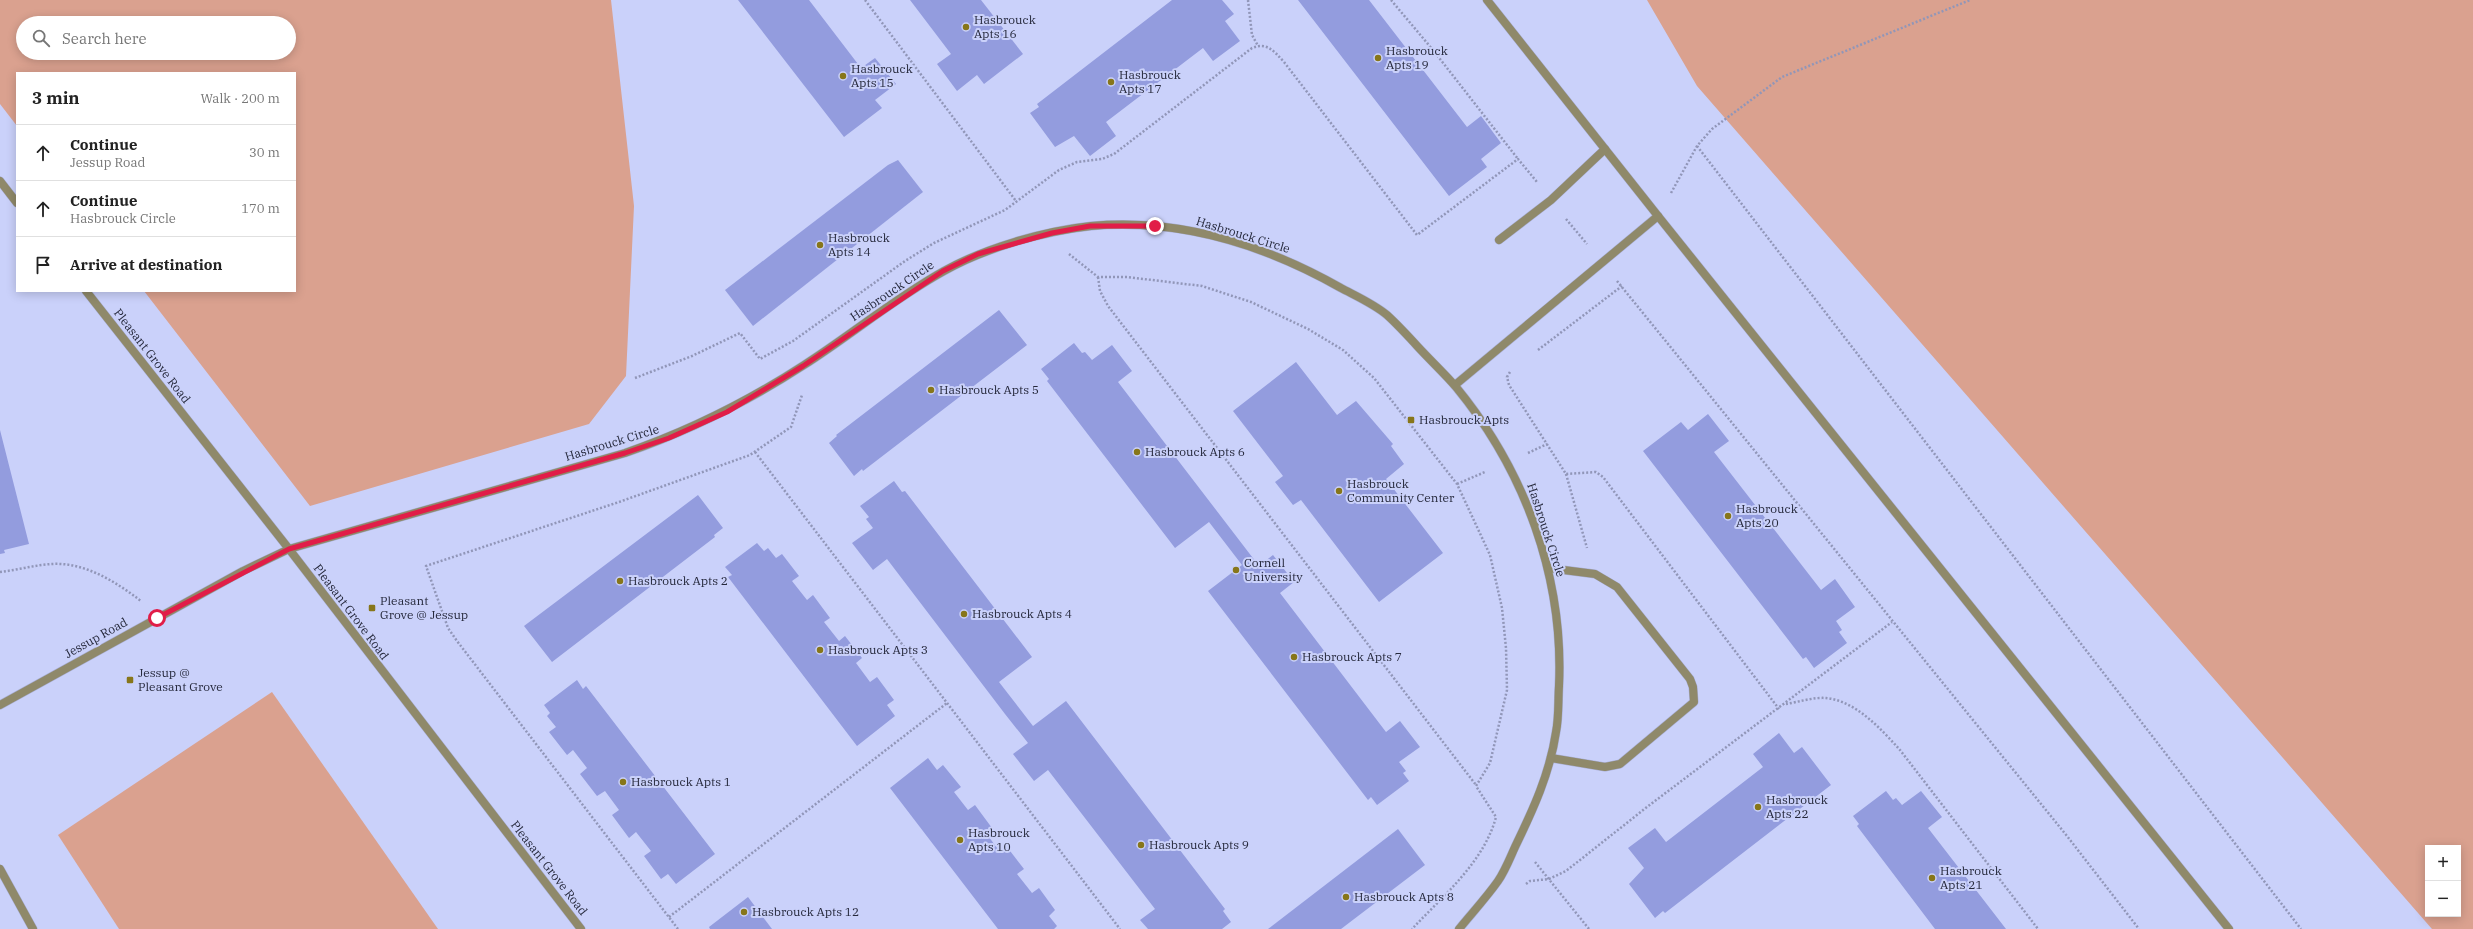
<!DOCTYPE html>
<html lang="en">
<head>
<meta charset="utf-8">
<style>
	:root { --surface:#fff; --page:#f2f2f2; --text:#222; --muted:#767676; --line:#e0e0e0 }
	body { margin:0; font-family:"IBM Plex Serif",serif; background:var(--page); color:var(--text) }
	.controls { position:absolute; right:12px; bottom:12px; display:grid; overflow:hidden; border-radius:0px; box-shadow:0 2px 10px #0003 }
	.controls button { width:36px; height:36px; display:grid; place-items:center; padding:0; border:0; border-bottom:1px solid var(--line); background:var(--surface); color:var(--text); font:20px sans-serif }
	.stop { position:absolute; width:12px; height:12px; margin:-9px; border:3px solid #e11d48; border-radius:50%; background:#fff }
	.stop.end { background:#e11d48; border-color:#fff; box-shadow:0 1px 4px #0008 }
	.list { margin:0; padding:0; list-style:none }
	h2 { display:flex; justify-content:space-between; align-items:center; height:52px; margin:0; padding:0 16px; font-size:17px }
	h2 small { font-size:13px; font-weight:400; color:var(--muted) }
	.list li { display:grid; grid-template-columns:26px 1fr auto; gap:12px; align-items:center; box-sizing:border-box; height:56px; padding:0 16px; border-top:1px solid var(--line) }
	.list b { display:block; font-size:15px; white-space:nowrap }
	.list p { margin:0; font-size:13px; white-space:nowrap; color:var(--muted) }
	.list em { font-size:13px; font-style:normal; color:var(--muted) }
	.icon { flex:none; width:22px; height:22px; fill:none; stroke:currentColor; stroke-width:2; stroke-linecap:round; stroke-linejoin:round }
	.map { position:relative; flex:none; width:2473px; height:929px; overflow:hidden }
	.search { position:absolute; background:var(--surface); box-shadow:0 2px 10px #0003; left:16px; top:16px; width:280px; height:44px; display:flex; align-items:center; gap:10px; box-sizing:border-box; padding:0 14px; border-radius:22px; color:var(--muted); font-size:15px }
	.panel { position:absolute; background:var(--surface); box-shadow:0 2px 10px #0003; left:16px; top:72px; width:280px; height:220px; border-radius:0px }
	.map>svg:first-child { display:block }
</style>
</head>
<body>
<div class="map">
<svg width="2473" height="929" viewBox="0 0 2473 929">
	<rect width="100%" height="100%" fill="#cad1fa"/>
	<g fill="#daa18f" fill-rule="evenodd">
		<path d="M0 0H611L634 206 626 376 589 424 310 506 144 291H295V73H17V126L0 104ZM23 23H289V53H23Z"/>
		<path d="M1647 0H2473V929H2432L1697 86ZM2428 848H2458V914H2428Z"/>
		<polygon points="272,692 438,929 119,929 58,835"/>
	</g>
	<g fill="#939cde">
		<polygon points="738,0 809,0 861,68 875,58 896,84 875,100 882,108 844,137"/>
		<polygon points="910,0 981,0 1023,54 984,84 977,75 957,91 937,64 951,54"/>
		<polygon points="1172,0 1222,0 1234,14 1225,21 1240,41 1213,61 1203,48 1106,122 1116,136 1090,156 1074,136 1055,147 1030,113 1039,107 1037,104"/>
		<polygon points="1298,0 1369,0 1467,127 1481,116 1501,143 1481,159 1487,167 1449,196"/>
		<polygon points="898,160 923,192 753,326 725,290 888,165"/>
		<polygon points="999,310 1027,345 863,471 862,469 854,476 829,443 837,436 836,435"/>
		<polygon points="1074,343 1082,353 1085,352 1092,360 1112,345 1132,371 1118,382 1259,566 1273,555 1294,582 1280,593 1386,732 1400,721 1420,747 1399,762 1406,771 1403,773 1409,781 1377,805 1371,797 1368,800 1208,591 1242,565 1209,522 1175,548 1047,381 1049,379 1041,369"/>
		<polygon points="1296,362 1337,415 1356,401 1393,444 1391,446 1404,464 1386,479 1443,553 1379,602 1301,500 1293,505 1275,482 1283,476 1233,411"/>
		<polygon points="1708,414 1729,441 1714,452 1821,590 1835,579 1855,607 1836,621 1842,630 1839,632 1847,643 1814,668 1806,657 1803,659 1643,451 1681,422 1688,430"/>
		<polygon points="0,430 29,544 4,550 5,553 0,554"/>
		<polygon points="894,481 902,492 905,491 1032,657 999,682 1033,726 1066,701 1225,909 1223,911 1231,922 1222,929 1148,929 1140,920 1155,909 1048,770 1034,781 1013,754 1028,743 1005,714 887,559 873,570 852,543 873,528 866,519 869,517 860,506"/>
		<polygon points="698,495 723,528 714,535 715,537 552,662 524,626"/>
		<polygon points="757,543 764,551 768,548 776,558 782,554 799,576 792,581 807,600 813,595 830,618 824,622 839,641 845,636 862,658 856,663 870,682 877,677 894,700 887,705 895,716 857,746 728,577 732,575 725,567"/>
		<polygon points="577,680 583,689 586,686 715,854 676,884 668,874 661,879 644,856 651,851 636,832 629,838 612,815 619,810 605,791 597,796 580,774 587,768 573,750 567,755 549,732 556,727 547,716 550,713 544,705"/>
		<polygon points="1779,733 1794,753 1802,747 1831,785 1665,913 1663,911 1655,918 1629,884 1644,868 1628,848 1655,828 1666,842 1763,767 1753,754"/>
		<polygon points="928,758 937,770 943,765 961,787 954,792 968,810 975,805 992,828 986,833 1000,852 1007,847 1024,869 1017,874 1032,893 1039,888 1055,910 1049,916 1057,926 1054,929 998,929 890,788"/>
		<polygon points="1886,791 1893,800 1896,798 1902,805 1921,791 1942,817 1928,828 2006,929 1935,929 1857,826 1859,824 1853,816"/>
		<polygon points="1398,829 1425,865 1341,929 1268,929"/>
		<polygon points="748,897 772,929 710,929 709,927"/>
	</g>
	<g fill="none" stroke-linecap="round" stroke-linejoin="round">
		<g stroke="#a9afd4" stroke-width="9">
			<g id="service">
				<polyline points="1487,0 1658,216"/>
				<polyline points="1499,240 1551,200 1605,149"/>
				<polyline points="1455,385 1658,216 2229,929"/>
				<polyline points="1548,568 1595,574 1617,587 1690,679 1693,687 1694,702 1620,764 1605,767 1551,758"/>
			</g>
		</g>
		<g stroke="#a9afd4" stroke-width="9">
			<g id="minor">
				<path d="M289 549 625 453C689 431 747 402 804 365 851 335 895 298 944 271 985 248 1044 231 1091 226 1179 218 1265 245 1341 288 1356 296 1374 304 1387 315 1398 325 1409 337 1419 348 1431 361 1445 374 1456 387 1525 471 1564 577 1559 686 1558 701 1559 717 1556 732 1550 773 1533 810 1515 847 1510 858 1505 871 1498 881 1486 898 1472 913 1459 929"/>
				<polyline points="0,869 33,929"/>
			</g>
		</g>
		<g stroke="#a9afd4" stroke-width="9">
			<g id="tertiary">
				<polyline points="0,181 17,203"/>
				<polyline points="86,291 289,549 581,929"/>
				<polyline points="0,705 243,571 289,549"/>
			</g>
		</g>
		<g stroke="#9196b8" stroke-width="2.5" stroke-dasharray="2 2" stroke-linecap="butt">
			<polyline points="865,0 1016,201"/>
			<polyline points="1248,0 1252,35 1258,46"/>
			<polyline points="1391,0 1433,50 1518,159"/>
			<polyline points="1697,146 2301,929"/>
			<polyline points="1671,193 1697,146 1712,129 1782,77 1970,0"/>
			<polyline points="1566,219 1587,244"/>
			<path d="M1069 254 1098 277H1127L1202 286 1251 302 1308 329 1343 350 1374 378 1457 484 1490 555 1502 608 1506 648 1507 690 1490 763 1476 786 1496 817C1484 862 1443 896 1412 929"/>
			<polyline points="1098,277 1100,291 1108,306 1476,785"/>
			<polyline points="1617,281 2067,836 2139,929"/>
			<polyline points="1538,350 1622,286"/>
			<polyline points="1510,372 1507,377 1509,385 1566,474 1596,472 1603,477 1779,709"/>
			<path d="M635 378 692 356 740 333 760 359 793 341 905 261 934 243 1005 210 1059 170 1077 162 1102 159 1114 154 1252 48C1267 42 1274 51 1284 62L1417 235 1518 159 1537 182"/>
			<polyline points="755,452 1120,929"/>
			<polyline points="1528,453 1547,444"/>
			<polyline points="1566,474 1587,548"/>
			<polyline points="1457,484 1485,472"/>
			<path d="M0 572C17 570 35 565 52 564 85 562 116 582 141 601"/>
			<path d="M1786 704C1798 702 1814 697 1826 698 1856 701 1881 729 1900 750L2038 929"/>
			<polyline points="1535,862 1589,929"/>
			<polyline points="1526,884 1530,881 1549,879 1566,871 1647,807 1892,622"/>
			<polyline points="669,917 947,703"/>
			<polyline points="678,929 457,641 448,628 426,566 619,502 750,455 791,427 802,395"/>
		</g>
		<use href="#service" stroke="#8f896a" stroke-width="8"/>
		<use href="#minor" stroke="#8f896a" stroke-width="8"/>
		<use href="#tertiary" stroke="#8f896a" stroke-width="8"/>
	</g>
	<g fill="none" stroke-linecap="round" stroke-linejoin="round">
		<polyline stroke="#e11d48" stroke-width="5" points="157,618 289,549 625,453 669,438 727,412 803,366 943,271 978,254 1052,233 1090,226 1155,226"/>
	</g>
	<g fill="#87761a" stroke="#cad1fa" stroke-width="1.5">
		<circle cx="966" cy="27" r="4"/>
		<circle cx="1378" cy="58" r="4"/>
		<circle cx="843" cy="76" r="4"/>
		<circle cx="1111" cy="82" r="4"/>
		<circle cx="820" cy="245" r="4"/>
		<circle cx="931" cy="390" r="4"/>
		<rect x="1407" y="416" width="8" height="8" rx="2"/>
		<circle cx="1137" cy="452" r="4"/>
		<circle cx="1339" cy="491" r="4"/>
		<circle cx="1728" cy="516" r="4"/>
		<circle cx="1236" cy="570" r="4"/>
		<circle cx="620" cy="581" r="4"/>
		<rect x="368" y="604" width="8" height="8" rx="2"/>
		<circle cx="964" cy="614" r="4"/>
		<circle cx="820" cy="650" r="4"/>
		<circle cx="1294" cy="657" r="4"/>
		<rect x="126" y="676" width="8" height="8" rx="2"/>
		<circle cx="623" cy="782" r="4"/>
		<circle cx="1758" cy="807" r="4"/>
		<circle cx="960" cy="840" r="4"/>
		<circle cx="1141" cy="845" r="4"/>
		<circle cx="1932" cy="878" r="4"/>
		<circle cx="1346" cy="897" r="4"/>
		<circle cx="744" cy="912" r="4"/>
	</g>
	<g text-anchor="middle" stroke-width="4" stroke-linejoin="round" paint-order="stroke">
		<g font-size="12" fill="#25283b" stroke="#cad1fa" text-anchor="start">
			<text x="974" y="24">Hasbrouck<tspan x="974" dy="14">Apts 16</tspan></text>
			<text x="1386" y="55">Hasbrouck<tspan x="1386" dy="14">Apts 19</tspan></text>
			<text x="851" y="73">Hasbrouck<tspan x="851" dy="14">Apts 15</tspan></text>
			<text x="1119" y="79">Hasbrouck<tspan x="1119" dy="14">Apts 17</tspan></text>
			<text x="828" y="242">Hasbrouck<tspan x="828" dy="14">Apts 14</tspan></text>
			<text x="939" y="394">Hasbrouck Apts 5</text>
			<text x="1419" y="424">Hasbrouck Apts</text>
			<text x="1145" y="456">Hasbrouck Apts 6</text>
			<text x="1347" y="488">Hasbrouck<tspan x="1347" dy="14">Community Center</tspan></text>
			<text x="1736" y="513">Hasbrouck<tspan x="1736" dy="14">Apts 20</tspan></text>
			<text x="1244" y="567">Cornell<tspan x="1244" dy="14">University</tspan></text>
			<text x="628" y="585">Hasbrouck Apts 2</text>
			<text x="380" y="605">Pleasant<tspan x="380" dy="14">Grove @ Jessup</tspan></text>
			<text x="972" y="618">Hasbrouck Apts 4</text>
			<text x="828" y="654">Hasbrouck Apts 3</text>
			<text x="1302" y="661">Hasbrouck Apts 7</text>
			<text x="138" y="677">Jessup @<tspan x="138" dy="14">Pleasant Grove</tspan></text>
			<text x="631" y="786">Hasbrouck Apts 1</text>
			<text x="1766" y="804">Hasbrouck<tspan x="1766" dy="14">Apts 22</tspan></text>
			<text x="968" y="837">Hasbrouck<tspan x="968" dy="14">Apts 10</tspan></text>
			<text x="1149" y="849">Hasbrouck Apts 9</text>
			<text x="1940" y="875">Hasbrouck<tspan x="1940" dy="14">Apts 21</tspan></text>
			<text x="1354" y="901">Hasbrouck Apts 8</text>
			<text x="752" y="916">Hasbrouck Apts 12</text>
		</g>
		<g font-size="12" fill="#25283b" stroke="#cad1fa">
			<text transform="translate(1243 235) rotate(17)" y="4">Hasbrouck Circle</text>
			<text transform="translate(892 291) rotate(-34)" y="4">Hasbrouck Circle</text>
			<text transform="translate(152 356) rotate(52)" y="4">Pleasant Grove Road</text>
			<text transform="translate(612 443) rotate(-17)" y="4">Hasbrouck Circle</text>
			<text transform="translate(1546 530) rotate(72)" y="4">Hasbrouck Circle</text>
			<text transform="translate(351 612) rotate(53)" y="4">Pleasant Grove Road</text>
			<text transform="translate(96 638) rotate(-29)" y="4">Jessup Road</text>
			<text transform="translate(549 868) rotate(52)" y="4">Pleasant Grove Road</text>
		</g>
	</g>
</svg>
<div class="controls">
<button>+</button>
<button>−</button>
</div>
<div class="stop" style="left:157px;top:618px"></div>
<div class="stop end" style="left:1155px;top:226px"></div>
<div class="search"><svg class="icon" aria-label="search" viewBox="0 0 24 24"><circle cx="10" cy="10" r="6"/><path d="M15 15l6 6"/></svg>Search here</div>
<section class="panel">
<h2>3 min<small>Walk · 200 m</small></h2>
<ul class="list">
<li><svg class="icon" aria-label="ahead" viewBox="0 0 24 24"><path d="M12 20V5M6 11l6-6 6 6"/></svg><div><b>Continue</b><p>Jessup Road</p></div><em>30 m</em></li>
<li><svg class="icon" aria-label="ahead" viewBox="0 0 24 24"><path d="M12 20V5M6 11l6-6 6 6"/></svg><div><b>Continue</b><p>Hasbrouck Circle</p></div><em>170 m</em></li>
<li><svg class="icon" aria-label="arrive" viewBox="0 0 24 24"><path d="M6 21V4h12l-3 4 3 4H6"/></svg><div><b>Arrive at destination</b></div></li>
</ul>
</section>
</div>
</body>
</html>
